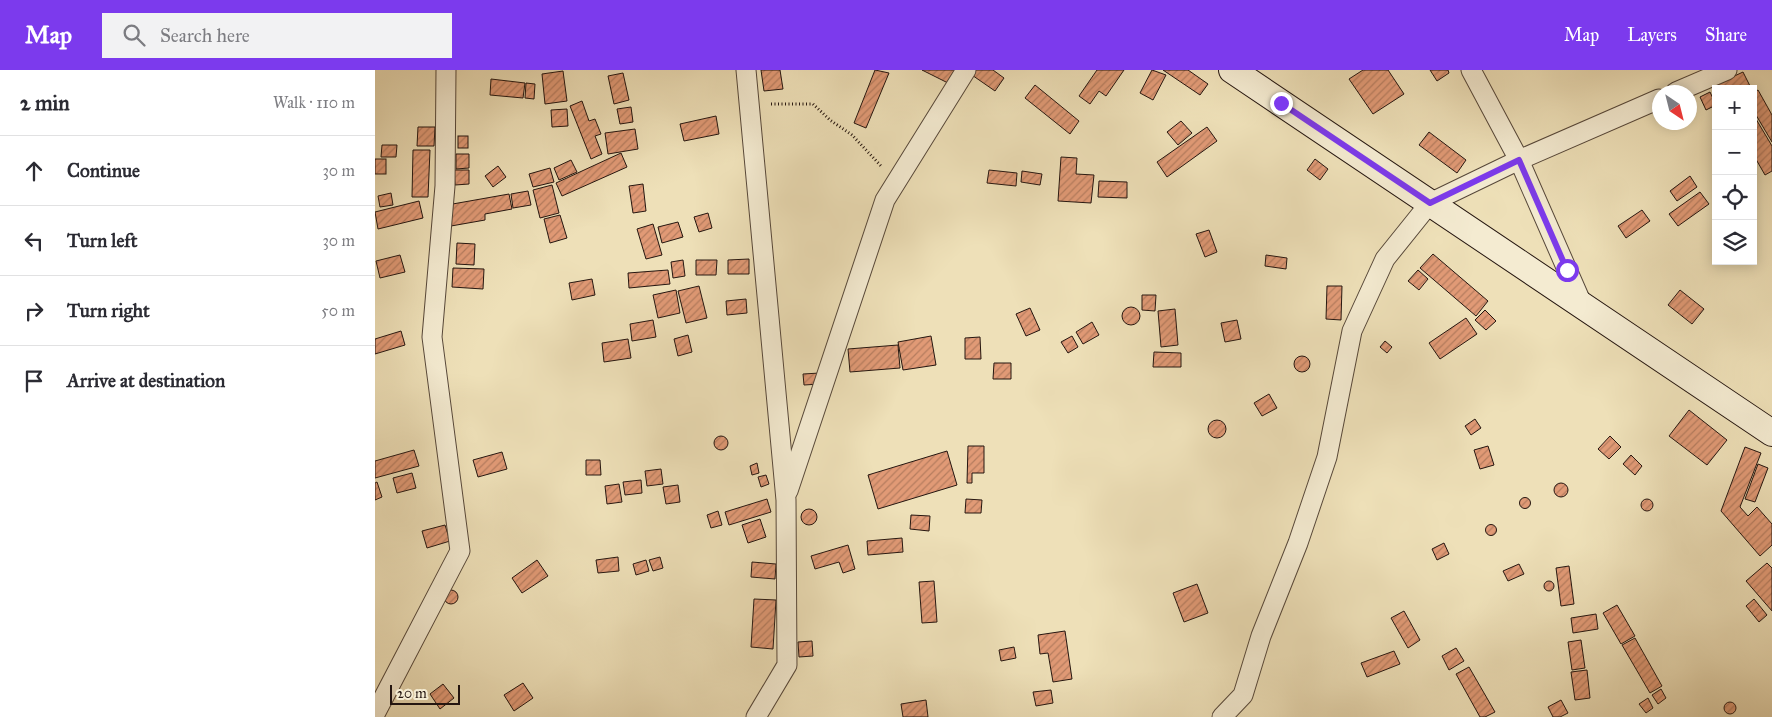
<!DOCTYPE html>
<html lang="en">
<head>
<meta charset="utf-8">
<style>
	:root { --surface:#fff; --page:#f2f2f3; --text:#2b2b33; --muted:#7c7c81; --line:#e1e1e2; --accent:#7c3aed }
	body { margin:0; font-family:"IM FELL Great Primer",serif; background:var(--page); color:var(--text) }
	.controls { position:absolute; right:15px; top:15px; display:grid; overflow:hidden; border-radius:0px; box-shadow:0 2px 12px #0003 }
	.controls button { width:45px; height:45px; display:grid; place-items:center; padding:0; border:0; border-bottom:1px solid var(--line); background:var(--surface); color:var(--text); font:25px sans-serif }
	.compass { position:absolute; left:1277px; top:15px; width:45px; height:45px; border-radius:50%; background:var(--surface); box-shadow:0 2px 12px #0003; rotate:145deg }
	.scale { position:absolute; left:15px; bottom:12px; width:70px; box-sizing:border-box; padding-left:5px; border:2px solid #251610; border-top:0; font-size:14px; line-height:18px; white-space:nowrap; color:#251610; -webkit-text-stroke:4px #f4ebd1; paint-order:stroke }
	.stop { position:absolute; width:15px; height:15px; margin:-11px; border:4px solid #7c3aed; border-radius:50%; background:#fff }
	.stop.end { background:#7c3aed; border-color:#fff; box-shadow:0 1px 5px #0008 }
	.list { margin:0; padding:0; list-style:none }
	h2 { display:flex; justify-content:space-between; align-items:center; height:65px; margin:0; padding:0 20px; font-size:21px }
	h2 small { font-size:16px; font-weight:400; color:var(--muted) }
	.list li { display:grid; grid-template-columns:32px 1fr auto; gap:15px; align-items:center; box-sizing:border-box; height:70px; padding:0 20px; border-top:1px solid var(--line) }
	.list b { display:block; font-size:19px; white-space:nowrap }
	.list em { font-size:16px; font-style:normal; color:var(--muted) }
	.icon { flex:none; width:28px; height:28px; fill:none; stroke:currentColor; stroke-width:2; stroke-linecap:round; stroke-linejoin:round }
	.map { position:relative; flex:none; width:1397px; height:647px; overflow:hidden }
	header { display:flex; align-items:center; gap:30px; box-sizing:border-box; height:70px; padding:0 25px; background:var(--accent); color:#fff }
	header strong { font-size:24px }
	nav { display:flex; gap:28px; margin-inline-start:auto; font-size:18px }
	.search { width:350px; height:45px; background:var(--page); display:flex; align-items:center; gap:12px; box-sizing:border-box; padding:0 18px; border-radius:0px; color:var(--muted); font-size:19px }
	main { display:flex }
	aside { flex:1; background:var(--surface) }
	.map>svg:first-child { display:block }
</style>
</head>
<body>
<header>
<strong>Map</strong>
<div class="search"><svg class="icon" aria-label="search" viewBox="0 0 24 24"><circle cx="10" cy="10" r="6"/><path d="M15 15l6 6"/></svg>Search here</div>
<nav><a>Map</a><a>Layers</a><a>Share</a></nav>
</header>
<main>
<aside>
<h2>2 min<small>Walk · 110 m</small></h2>
<ul class="list">
<li><svg class="icon" aria-label="ahead" viewBox="0 0 24 24"><path d="M12 20V5M6 11l6-6 6 6"/></svg><div><b>Continue</b></div><em>30 m</em></li>
<li><svg class="icon" aria-label="left" viewBox="0 0 24 24"><path d="M17 20v-9H6M10 6l-5 5 5 5"/></svg><div><b>Turn left</b></div><em>30 m</em></li>
<li><svg class="icon" aria-label="right" viewBox="0 0 24 24"><path d="M7 20v-9h11M14 6l5 5-5 5"/></svg><div><b>Turn right</b></div><em>50 m</em></li>
<li><svg class="icon" aria-label="arrive" viewBox="0 0 24 24"><path d="M6 21V4h12l-3 4 3 4H6"/></svg><div><b>Arrive at destination</b></div></li>
</ul>
</aside>
<div class="map">
<svg width="1397" height="647" viewBox="0 0 1397 647">
	<defs>
		<pattern id="building-hatch" width="6" height="6" patternUnits="userSpaceOnUse" patternTransform="scale(1.25)"><rect width="6" height="6" fill="#e19a76"/><path d="M-1 1l2-2M0 6l6-6M5 7l2-2" fill="none" stroke="#b67d5f"/></pattern>
	</defs>
	<rect width="100%" height="100%" fill="#eee0b8"/>
	<filter id="stains"><feTurbulence type="fractalNoise" baseFrequency=".004" numOctaves="4"/><feColorMatrix values="0 0 0 0 .2 0 0 0 0 .09 0 0 0 0 .02 0 0 0 .5 -.17"/></filter>
	<radialGradient id="worn" r=".72"><stop offset=".6" stop-color="#630" stop-opacity="0"/><stop offset="1" stop-color="#630" stop-opacity=".3"/></radialGradient>
	<g fill="url(#building-hatch)" stroke="#251610">
		<polygon points="386,0 405,0 408,19 389,21"/>
		<polygon points="500,0 514,3 491,58 479,53"/>
		<polygon points="547,0 580,0 573,13"/>
		<polygon points="596,0 618,0 629,8 620,21 594,3"/>
		<polygon points="722,0 749,0 731,26 724,21 715,34 704,26"/>
		<polygon points="777,0 791,5 778,30 765,23"/>
		<polygon points="788,0 813,0 833,14 825,25"/>
		<polygon points="988,0 1013,0 1029,24 998,44 974,9"/>
		<polygon points="1055,0 1073,0 1074,3 1062,11"/>
		<polygon points="188,1 192,31 170,34 167,4"/>
		<polygon points="1368,2 1376,18 1341,19 1341,23 1338,16"/>
		<polygon points="248,3 254,30 239,34 233,6"/>
		<polygon points="116,9 150,13 148,28 115,25"/>
		<polygon points="151,13 160,14 159,29 150,28"/>
		<polygon points="660,15 704,51 695,64 650,28"/>
		<polygon points="1383,20 1397,45 1397,72 1378,40 1378,23"/>
		<polygon points="1335,22 1341,35 1331,40 1325,27"/>
		<polygon points="207,31 214,51 220,49 226,64 220,66 227,84 216,89 195,36"/>
		<polygon points="256,37 258,52 245,54 242,39"/>
		<polygon points="192,39 193,56 177,57 176,40"/>
		<polygon points="1378,44 1397,76 1397,101 1390,105 1378,84"/>
		<polygon points="341,46 344,64 309,71 305,54"/>
		<polygon points="806,51 817,63 803,75 792,62"/>
		<polygon points="43,57 60,57 59,76 42,76"/>
		<polygon points="832,57 842,71 792,107 782,92"/>
		<polygon points="260,59 263,79 233,84 230,63"/>
		<polygon points="1054,62 1091,90 1082,103 1044,75"/>
		<rect x="83" y="66" width="10" height="12"/>
		<polygon points="7,75 22,75 21,87 6,87"/>
		<polygon points="38,80 55,80 53,127 37,127"/>
		<polygon points="246,83 252,97 187,126 181,113"/>
		<polygon points="81,84 94,84 94,98 81,99"/>
		<polygon points="686,87 702,88 701,104 719,105 716,133 683,131"/>
		<rect x="0" y="89" width="11" height="15"/>
		<polygon points="940,89 953,99 945,110 932,100"/>
		<polygon points="196,90 202,102 184,110 179,98"/>
		<polygon points="123,96 131,107 118,117 110,106"/>
		<polygon points="175,98 179,112 158,117 154,104"/>
		<polygon points="79,100 94,100 94,114 80,115"/>
		<polygon points="614,100 642,103 641,116 612,113"/>
		<polygon points="647,101 667,104 665,115 646,112"/>
		<polygon points="1315,106 1322,117 1302,131 1295,121"/>
		<polygon points="724,111 752,112 752,128 723,127"/>
		<polygon points="268,114 271,141 258,143 254,116"/>
		<polygon points="177,115 184,143 165,148 158,120"/>
		<polygon points="153,121 156,135 138,138 136,124"/>
		<polygon points="1325,122 1334,134 1303,156 1294,144"/>
		<polygon points="16,123 18,135 5,137 3,126"/>
		<polygon points="134,124 137,139 110,144 110,150 76,156 72,135"/>
		<polygon points="44,131 48,148 3,159 0,142"/>
		<polygon points="1267,140 1275,151 1251,168 1243,156"/>
		<polygon points="333,143 337,158 324,162 319,147"/>
		<polygon points="185,145 192,168 175,173 169,149"/>
		<polygon points="303,152 308,167 287,173 283,157"/>
		<polygon points="278,154 287,185 271,189 262,159"/>
		<polygon points="834,160 842,182 830,187 821,164"/>
		<polygon points="82,173 100,174 99,195 81,194"/>
		<polygon points="1058,184 1113,231 1101,246 1045,198"/>
		<polygon points="25,185 30,202 5,208 1,191"/>
		<polygon points="891,185 912,188 911,199 890,196"/>
		<polygon points="374,189 374,204 353,204 353,190"/>
		<polygon points="308,190 310,206 298,208 296,192"/>
		<polygon points="321,190 342,190 341,205 321,205"/>
		<polygon points="78,198 109,199 108,219 77,217"/>
		<polygon points="293,200 295,214 254,218 253,203"/>
		<polygon points="1043,200 1053,209 1044,220 1033,211"/>
		<polygon points="217,209 220,225 197,230 194,213"/>
		<polygon points="324,216 332,248 311,253 303,221"/>
		<polygon points="952,216 967,216 966,250 951,249"/>
		<polygon points="301,220 305,243 283,248 278,225"/>
		<polygon points="1305,220 1329,239 1317,254 1293,235"/>
		<polygon points="767,225 781,225 780,241 767,240"/>
		<polygon points="371,229 372,243 352,245 351,231"/>
		<circle cx="756" cy="246" r="9"/>
		<polygon points="655,238 665,260 651,266 641,244"/>
		<polygon points="800,239 803,275 786,277 783,241"/>
		<polygon points="1110,240 1121,251 1111,260 1100,250"/>
		<polygon points="1091,248 1102,264 1065,289 1054,273"/>
		<polygon points="278,250 281,267 257,271 255,254"/>
		<polygon points="862,250 866,269 850,272 846,253"/>
		<polygon points="717,252 724,265 708,274 701,262"/>
		<polygon points="26,261 30,275 0,284 0,269"/>
		<polygon points="313,265 317,282 303,286 299,269"/>
		<polygon points="556,266 561,295 528,300 523,272"/>
		<polygon points="697,266 703,277 693,283 686,272"/>
		<polygon points="605,267 606,289 590,289 590,268"/>
		<polygon points="253,269 256,288 229,292 227,273"/>
		<polygon points="1010,271 1017,277 1012,283 1005,277"/>
		<polygon points="523,275 525,298 475,302 473,279"/>
		<polygon points="779,282 806,283 806,297 778,297"/>
		<circle cx="927" cy="294" r="8"/>
		<polygon points="619,293 636,293 636,309 618,309"/>
		<polygon points="445,303 445,314 429,315 428,304"/>
		<polygon points="894,324 902,338 887,346 879,333"/>
		<polygon points="1314,340 1352,370 1332,395 1294,366"/>
		<polygon points="1100,349 1106,358 1096,365 1090,356"/>
		<circle cx="842" cy="359" r="9"/>
		<circle cx="346" cy="373" r="7"/>
		<polygon points="1235,366 1246,377 1234,389 1223,379"/>
		<polygon points="593,376 609,376 609,403 597,403 597,413 592,413"/>
		<polygon points="1113,376 1119,395 1105,399 1099,380"/>
		<polygon points="1370,377 1386,383 1365,437 1373,446 1382,437 1397,454 1397,475 1385,486 1346,441"/>
		<polygon points="39,380 44,396 0,408 0,391"/>
		<polygon points="572,381 582,415 503,439 493,405"/>
		<polygon points="127,382 132,399 103,407 98,390"/>
		<polygon points="1256,385 1267,396 1260,405 1248,394"/>
		<polygon points="211,390 225,390 226,405 211,405"/>
		<polygon points="382,393 384,403 377,405 375,396"/>
		<polygon points="1383,394 1393,398 1380,432 1370,429"/>
		<polygon points="286,399 288,414 272,416 270,401"/>
		<polygon points="37,403 41,418 22,423 18,408"/>
		<polygon points="391,405 394,414 386,417 383,407"/>
		<polygon points="266,410 267,423 250,425 248,412"/>
		<polygon points="2,412 7,427 0,430 0,413"/>
		<circle cx="1186" cy="420" r="7"/>
		<polygon points="244,414 247,432 232,434 230,416"/>
		<polygon points="303,415 305,432 291,434 288,417"/>
		<circle cx="1150" cy="433" r="5.5"/>
		<circle cx="1272" cy="435" r="6"/>
		<polygon points="392,429 396,442 354,455 350,442"/>
		<polygon points="591,429 607,430 606,443 590,443"/>
		<circle cx="434" cy="447" r="8"/>
		<polygon points="343,441 347,455 336,458 332,445"/>
		<polygon points="536,445 555,446 554,461 535,459"/>
		<polygon points="385,449 391,467 373,473 367,455"/>
		<circle cx="1116" cy="460" r="5.5"/>
		<polygon points="70,455 75,471 52,478 47,461"/>
		<polygon points="527,468 528,482 493,485 492,471"/>
		<polygon points="1069,473 1074,484 1062,490 1057,479"/>
		<polygon points="473,475 480,499 468,503 464,492 440,499 436,486"/>
		<polygon points="243,487 244,501 223,503 221,490"/>
		<polygon points="285,487 288,498 278,501 274,490"/>
		<polygon points="162,490 173,506 147,523 137,508"/>
		<polygon points="271,490 274,501 261,505 258,494"/>
		<polygon points="377,492 401,494 400,509 376,507"/>
		<polygon points="1392,493 1397,498 1397,541 1371,511"/>
		<polygon points="1144,494 1149,504 1133,511 1128,501"/>
		<polygon points="1194,496 1199,534 1186,536 1181,498"/>
		<polygon points="559,511 562,552 547,553 544,512"/>
		<circle cx="1174" cy="516" r="5"/>
		<polygon points="822,514 833,543 809,552 798,523"/>
		<circle cx="76" cy="527" r="7"/>
		<polygon points="379,529 401,530 398,579 376,577"/>
		<polygon points="1379,529 1392,545 1384,552 1371,536"/>
		<polygon points="1242,535 1260,566 1246,574 1228,543"/>
		<polygon points="1029,541 1045,570 1033,578 1016,548"/>
		<polygon points="1221,544 1223,559 1198,563 1196,548"/>
		<polygon points="690,561 697,609 678,612 673,583 665,584 663,565"/>
		<polygon points="1260,568 1287,616 1275,623 1247,575"/>
		<polygon points="1206,570 1210,598 1197,600 1193,572"/>
		<polygon points="437,571 438,586 424,587 423,572"/>
		<polygon points="639,577 641,588 626,591 624,580"/>
		<polygon points="1081,578 1089,591 1074,600 1067,586"/>
		<polygon points="1019,581 1025,594 992,607 986,593"/>
		<polygon points="1094,597 1120,642 1110,647 1105,647 1081,604"/>
		<polygon points="1212,600 1215,628 1200,630 1196,602"/>
		<polygon points="148,613 158,628 139,641 129,625"/>
		<polygon points="68,614 79,628 65,639 55,624"/>
		<polygon points="1286,619 1291,628 1283,634 1277,625"/>
		<polygon points="676,620 678,633 661,636 658,622"/>
		<polygon points="1273,628 1278,638 1271,643 1264,634"/>
		<polygon points="551,630 553,647 528,647 526,634"/>
		<polygon points="1186,630 1193,643 1185,647 1178,647 1173,637"/>
		<circle cx="1355" cy="638" r="6"/>
	</g>
	<g fill="none" stroke-linecap="round" stroke-linejoin="round">
		<g stroke="#57483a" stroke-width="21">
			<g id="street">
				<polyline points="371,0 411,430 412,595 381,647"/>
				<polyline points="1096,0 1144,90 1208,236"/>
				<polyline points="1301,22 1352,0"/>
				<polyline points="413,421 510,130 591,0"/>
				<polyline points="0,644 85,481 57,267 70,116 71,0"/>
				<polyline points="847,647 868,625 886,566 923,473 952,387 977,261 1010,189 1055,133 1144,90 1284,29"/>
			</g>
		</g>
		<g stroke="#251610" stroke-width="28">
			<polyline id="secondary" points="857,0 1397,363"/>
		</g>
		<polyline stroke="#251610" stroke-width="3" stroke-dasharray="1 2.5" stroke-linecap="butt" points="396,34 438,34 455,50 477,65 507,97"/>
		<use href="#street" stroke="#f4ebd1" stroke-width="19"/>
		<use href="#secondary" stroke="#f4ebd1" stroke-width="26"/>
	</g>
	<g fill="none" stroke-linecap="round" stroke-linejoin="round">
		<polyline stroke="#7c3aed" stroke-width="6" points="906,33 1055,133 1144,90 1192,200"/>
	</g>
	<rect width="100%" height="100%" filter="url(#stains)"/>
	<rect width="100%" height="100%" fill="url(#worn)"/>
</svg>
<div class="controls">
<button>+</button>
<button>−</button>
<button><svg class="icon" aria-label="locate" viewBox="0 0 24 24"><circle cx="12" cy="12" r="6"/><path d="M12 2v4M12 18v4M2 12h4M18 12h4"/></svg></button>
<button><svg class="icon" aria-label="layers" viewBox="0 0 24 24"><path d="M12 4l9 5-9 5-9-5zM3 14l9 5 9-5"/></svg></button>
</div>
<svg class="compass" viewBox="-18 -18 36 36"><path d="M0-13l5 13h-10z" fill="#e53935"/><path d="M0 13l5-13h-10z" fill="#7c7c81"/></svg>
<div class="scale">20 m</div>
<div class="stop" style="left:1192px;top:200px"></div>
<div class="stop end" style="left:906px;top:33px"></div>
</div>
</main>
</body>
</html>
